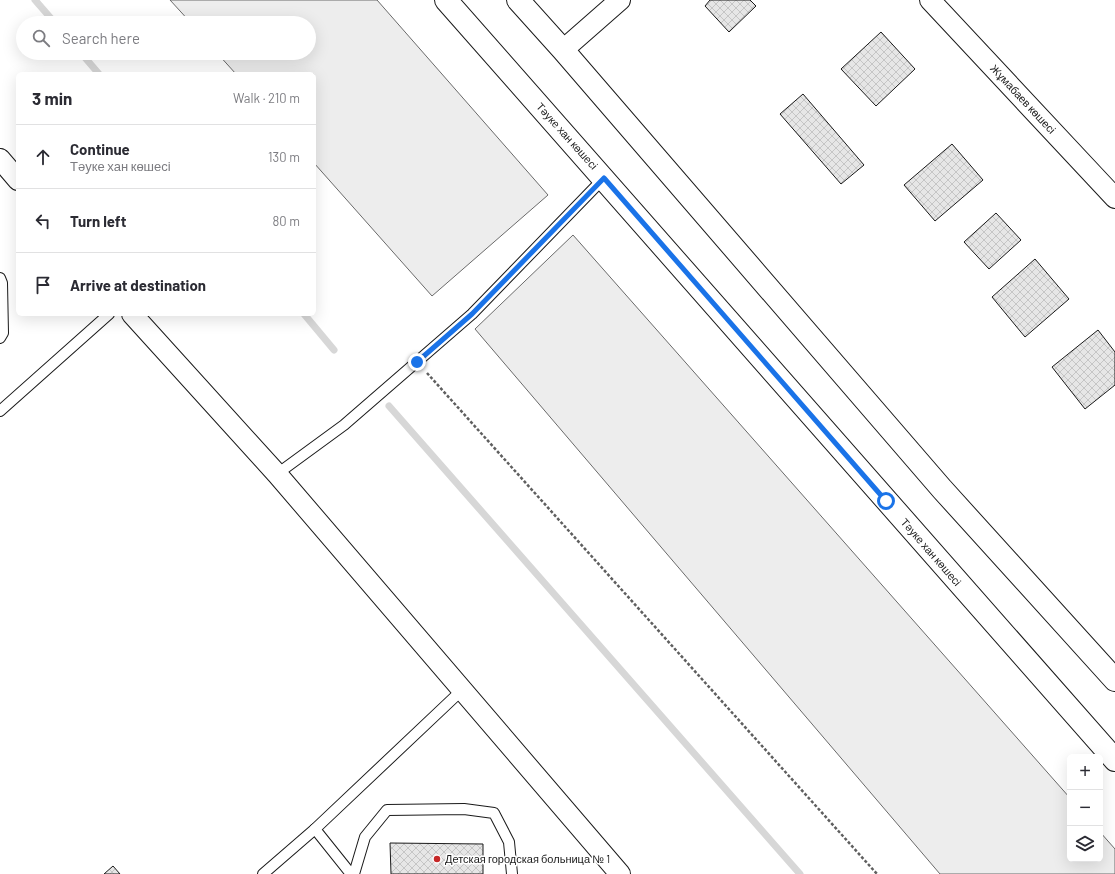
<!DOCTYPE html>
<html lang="en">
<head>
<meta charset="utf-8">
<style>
	:root { --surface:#fff; --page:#f7f7f7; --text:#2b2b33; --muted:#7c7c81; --line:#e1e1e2 }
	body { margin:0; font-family:Barlow,sans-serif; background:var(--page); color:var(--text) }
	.controls { position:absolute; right:12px; bottom:12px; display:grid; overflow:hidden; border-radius:6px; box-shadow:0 4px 16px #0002 }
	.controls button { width:36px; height:36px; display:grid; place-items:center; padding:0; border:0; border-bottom:1px solid var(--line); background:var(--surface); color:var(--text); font:20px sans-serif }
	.stop { position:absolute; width:12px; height:12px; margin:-9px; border:3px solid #1a73e8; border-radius:50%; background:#fff }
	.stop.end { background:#1a73e8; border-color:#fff; box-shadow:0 1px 4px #0008 }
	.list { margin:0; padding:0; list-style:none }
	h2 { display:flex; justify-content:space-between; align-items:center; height:52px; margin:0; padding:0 16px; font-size:17px }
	h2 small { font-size:13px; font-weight:400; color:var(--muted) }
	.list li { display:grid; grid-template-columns:26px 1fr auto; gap:12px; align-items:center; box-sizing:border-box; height:64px; padding:0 16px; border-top:1px solid var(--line) }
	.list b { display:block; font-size:15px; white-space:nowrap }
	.list p { margin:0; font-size:13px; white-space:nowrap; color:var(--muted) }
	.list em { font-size:13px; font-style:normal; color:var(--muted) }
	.icon { flex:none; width:22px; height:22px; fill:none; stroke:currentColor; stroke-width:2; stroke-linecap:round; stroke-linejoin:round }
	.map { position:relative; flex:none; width:1115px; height:874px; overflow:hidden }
	.search { position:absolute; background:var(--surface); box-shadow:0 4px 16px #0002; left:16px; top:16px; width:300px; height:44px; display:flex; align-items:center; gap:10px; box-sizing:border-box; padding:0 14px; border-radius:22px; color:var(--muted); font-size:15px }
	.panel { position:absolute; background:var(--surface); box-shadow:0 4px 16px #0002; left:16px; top:72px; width:300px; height:244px; border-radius:6px }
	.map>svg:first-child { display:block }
</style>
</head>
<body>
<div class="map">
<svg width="1115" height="874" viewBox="0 0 1115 874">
	<defs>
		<pattern id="building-cross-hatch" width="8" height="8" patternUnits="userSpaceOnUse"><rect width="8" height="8" fill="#e6e6e6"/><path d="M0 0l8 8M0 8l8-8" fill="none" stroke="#c5c5c5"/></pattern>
	</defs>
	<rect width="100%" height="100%" fill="#fff"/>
	<g fill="#ededed" stroke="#6a6a6a">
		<polygon points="170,0 377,0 548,195 432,296 314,163 314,74 236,74 217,53 309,53 309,23 191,23"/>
		<polygon points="573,235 1070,798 1070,859 1100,859 1100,832 1115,849 1115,874 940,874 475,329"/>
	</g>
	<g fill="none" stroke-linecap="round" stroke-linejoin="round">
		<g stroke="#d7d7d7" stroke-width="7">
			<polyline points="35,0 55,23"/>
			<polyline points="81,53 99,74"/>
			<polyline points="304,314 334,350"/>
			<polyline points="389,406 800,874"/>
		</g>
	</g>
	<g fill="url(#building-cross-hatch)" stroke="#1a1a1a">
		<polygon points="710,0 750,0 756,6 729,32 705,6"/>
		<polygon points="881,32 915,69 876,106 841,69"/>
		<polygon points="803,94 864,165 841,184 780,114"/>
		<polygon points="952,144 983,180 935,221 904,185"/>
		<polygon points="996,213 1021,240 989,269 964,242"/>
		<polygon points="1035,259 1069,299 1025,337 992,297"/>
		<polygon points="1098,330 1115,352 1115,385 1085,409 1052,367"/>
		<polygon points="390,843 483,844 483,874 391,874"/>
		<polygon points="113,866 120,874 104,874"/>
	</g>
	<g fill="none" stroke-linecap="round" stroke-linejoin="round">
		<g stroke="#1a1a1a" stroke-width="12">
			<g id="service">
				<polyline points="0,278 2,283 3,333 0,338"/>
				<polyline points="0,411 109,314"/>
				<polyline points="277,474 344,425 472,314 604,178"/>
				<polyline points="263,874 315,829"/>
				<polyline points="351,874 315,829 462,690"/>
				<polyline points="354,874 365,837 387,810 464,809 494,813 509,842 512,874"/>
			</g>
		</g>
		<g stroke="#1a1a1a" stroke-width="22">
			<g id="minor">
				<polyline points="930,0 1115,198"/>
				<polyline points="563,50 620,0"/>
				<polyline points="0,159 18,180"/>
				<polyline points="132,314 277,474 620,874"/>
			</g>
		</g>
		<g stroke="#1a1a1a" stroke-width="24">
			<g id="primary">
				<path d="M446 0C670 252 891 507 1115 760"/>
				<polyline points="518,0 563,50 942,489 1115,680"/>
			</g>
		</g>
		<polyline stroke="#5f5f5f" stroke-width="2.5" stroke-dasharray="3 2" stroke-linecap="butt" points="427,373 877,874"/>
		<use href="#service" stroke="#fff" stroke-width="10"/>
		<use href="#minor" stroke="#fff" stroke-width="20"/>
		<use href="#primary" stroke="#fff" stroke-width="22"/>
	</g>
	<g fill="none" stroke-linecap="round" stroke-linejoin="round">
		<polyline stroke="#1a73e8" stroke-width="5" points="417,362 472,314 604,178 886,501"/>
	</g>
	<circle fill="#c62828" stroke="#fff" stroke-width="1.5" cx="437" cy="859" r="4"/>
	<g text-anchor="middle" stroke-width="3" stroke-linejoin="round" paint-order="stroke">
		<g font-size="11" fill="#1a1a1a" stroke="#fff">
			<text transform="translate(1023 99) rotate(47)" y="4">Жұмабаев көшесі</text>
			<text transform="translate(567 136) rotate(48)" y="4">Тәуке хан көшесі</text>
			<text transform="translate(931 552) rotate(49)" y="4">Тәуке хан көшесі</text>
		</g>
		<g font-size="11" fill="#1a1a1a" stroke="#fff" text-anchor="start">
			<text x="445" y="863">Детская городская больница № 1</text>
		</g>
	</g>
</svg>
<div class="controls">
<button>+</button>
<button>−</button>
<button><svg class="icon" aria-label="layers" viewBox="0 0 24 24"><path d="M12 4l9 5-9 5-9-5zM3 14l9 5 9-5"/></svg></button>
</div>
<div class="stop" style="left:886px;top:501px"></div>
<div class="stop end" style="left:417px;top:362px"></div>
<div class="search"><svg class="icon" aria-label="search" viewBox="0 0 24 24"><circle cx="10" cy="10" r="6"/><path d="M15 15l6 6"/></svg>Search here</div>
<section class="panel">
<h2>3 min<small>Walk · 210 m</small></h2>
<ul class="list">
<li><svg class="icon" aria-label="ahead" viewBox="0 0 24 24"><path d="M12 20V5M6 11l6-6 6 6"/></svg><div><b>Continue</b><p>Тәуке хан көшесі</p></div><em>130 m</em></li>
<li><svg class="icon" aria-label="left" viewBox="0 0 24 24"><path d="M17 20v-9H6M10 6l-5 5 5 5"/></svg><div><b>Turn left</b></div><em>80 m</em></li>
<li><svg class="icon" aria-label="arrive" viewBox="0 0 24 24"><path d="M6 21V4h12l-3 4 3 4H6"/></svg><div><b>Arrive at destination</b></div></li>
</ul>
</section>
</div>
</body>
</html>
